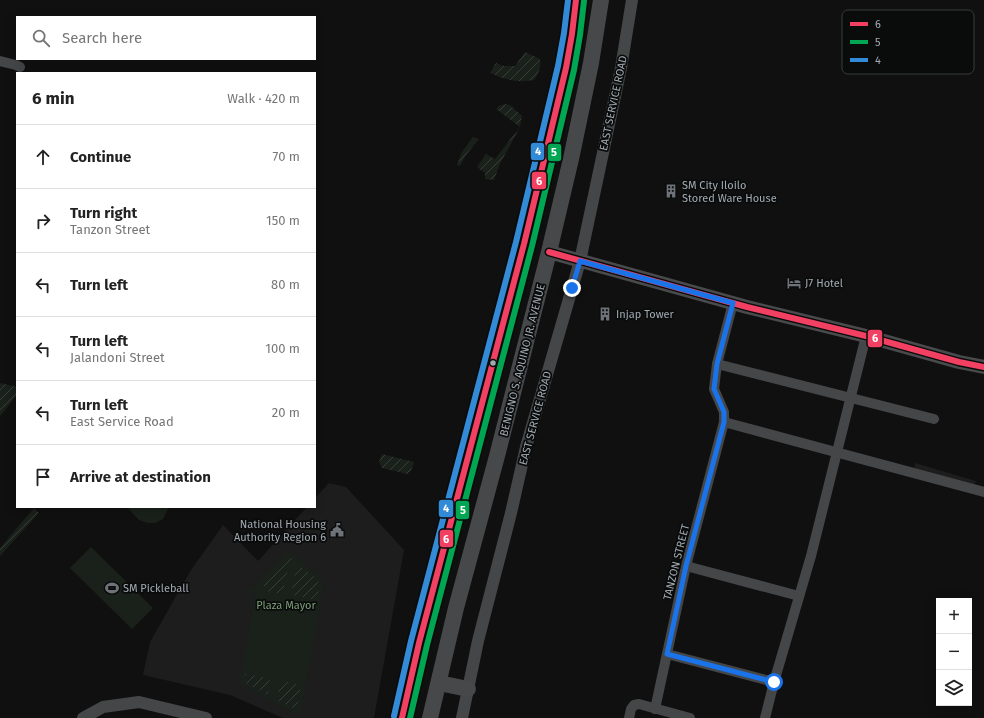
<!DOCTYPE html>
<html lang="en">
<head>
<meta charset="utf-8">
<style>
	:root { --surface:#fff; --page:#f2f2f2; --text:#222; --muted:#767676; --line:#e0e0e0 }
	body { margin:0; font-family:"Fira Sans",sans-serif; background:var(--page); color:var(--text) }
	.controls { position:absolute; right:12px; bottom:12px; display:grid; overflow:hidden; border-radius:0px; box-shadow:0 2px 10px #0003 }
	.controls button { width:36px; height:36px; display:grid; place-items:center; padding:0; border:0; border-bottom:1px solid var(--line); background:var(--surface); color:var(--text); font:20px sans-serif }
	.stop { position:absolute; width:12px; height:12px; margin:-9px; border:3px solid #1a73e8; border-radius:50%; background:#fff }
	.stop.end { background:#1a73e8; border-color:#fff; box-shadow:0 1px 4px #0008 }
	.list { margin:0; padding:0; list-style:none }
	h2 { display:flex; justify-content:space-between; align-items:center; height:52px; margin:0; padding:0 16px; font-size:17px }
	h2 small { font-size:13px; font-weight:400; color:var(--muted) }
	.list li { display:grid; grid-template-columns:26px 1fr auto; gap:12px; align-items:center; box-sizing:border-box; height:64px; padding:0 16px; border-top:1px solid var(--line) }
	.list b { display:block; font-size:15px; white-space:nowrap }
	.list p { margin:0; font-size:13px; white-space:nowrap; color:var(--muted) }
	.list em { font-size:13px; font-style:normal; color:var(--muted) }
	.icon { flex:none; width:22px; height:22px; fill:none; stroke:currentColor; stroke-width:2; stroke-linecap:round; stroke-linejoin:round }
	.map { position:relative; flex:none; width:984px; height:718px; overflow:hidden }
	.search { position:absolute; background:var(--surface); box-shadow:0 2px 10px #0003; left:16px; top:16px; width:300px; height:44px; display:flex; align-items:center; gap:10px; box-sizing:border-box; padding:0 14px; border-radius:0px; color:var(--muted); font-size:15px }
	.panel { position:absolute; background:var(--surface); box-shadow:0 2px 10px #0003; left:16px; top:72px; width:300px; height:436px; border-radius:0px }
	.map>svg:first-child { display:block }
</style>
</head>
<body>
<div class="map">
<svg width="984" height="718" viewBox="0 0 984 718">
	<defs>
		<pattern id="garden-furrows" width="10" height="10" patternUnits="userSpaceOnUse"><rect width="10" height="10" fill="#1a201a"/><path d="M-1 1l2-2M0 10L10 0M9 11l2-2" fill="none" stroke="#383e39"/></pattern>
	</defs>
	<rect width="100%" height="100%" fill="#101010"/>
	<g fill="#1d1d1e">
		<polygon points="915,463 976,481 973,486 914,469"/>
		<polygon points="329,483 346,487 404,550 374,718 283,718 230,695 143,675 150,642 191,570 223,525 258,561 307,507 315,507 315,498"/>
	</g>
	<g fill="#1a201a">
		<polygon points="127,507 169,507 163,519 155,523 148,523 139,520"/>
		<polygon points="91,547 153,608 132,629 70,568"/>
		<polygon points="288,551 321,577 323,589 300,716 233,680 241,679 255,594 248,592"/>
	</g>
	<g fill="url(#garden-furrows)">
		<path d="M525 52 540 59C541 68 539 73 534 80 516 83 506 80 490 73L496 63 504 66H515Z"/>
		<polygon points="505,104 510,105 522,116 520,127 500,164 494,180 485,179 485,173 477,167 486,154 495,159 520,127 496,109 499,106"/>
		<polygon points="473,137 479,139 466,155 460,166 457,165 462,152"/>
		<polygon points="0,383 17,387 17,395 0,416"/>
		<polygon points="382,454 414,462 411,471 407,474 382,468 379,462"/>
		<polygon points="34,508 39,513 0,556 0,548"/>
		<path d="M288 556 295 561C284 574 285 578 284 594L269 592 262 583Z"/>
		<path d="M301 567 317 579 319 589 317 600 292 595C292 583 292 575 301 567Z"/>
		<polygon points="245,674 270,678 268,695 244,682"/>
		<polygon points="280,680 301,685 297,710 277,700"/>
	</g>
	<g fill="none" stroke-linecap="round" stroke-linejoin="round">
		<g stroke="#444648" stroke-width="10">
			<polyline points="0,61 16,65 20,67"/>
			<polyline points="717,364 934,419"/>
			<polyline points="724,422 984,492"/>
			<polyline points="686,566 799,596"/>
			<polyline points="667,654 774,682"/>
			<polyline points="655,709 686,566 724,422 724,412 714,389 717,364 733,303"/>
			<polyline points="629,718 631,709 634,705 639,704 690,718"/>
			<polyline points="765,718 774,682 811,556 866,336"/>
		</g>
		<g stroke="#444648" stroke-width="12">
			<polyline points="83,718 103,707 139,702 206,718"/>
			<polyline points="462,718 478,641 511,513 526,447 580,261 621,68 632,0"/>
		</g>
		<polyline stroke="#484a4c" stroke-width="14" points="549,252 747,307 866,336 959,362 984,367"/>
		<g stroke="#46484a" stroke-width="16">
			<polyline points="439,683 468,689"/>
			<polyline points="402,718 419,643 492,363 524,244 566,68 572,34 576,0"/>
			<polyline points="430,718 456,608 497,456 549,252 571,159 591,63 601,0"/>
		</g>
		<g stroke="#0a0b0b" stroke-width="9">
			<g id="bus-1">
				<polyline points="549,252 747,307 866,336 959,362 984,367"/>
				<polyline points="402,718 419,643 524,244 566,68 572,34 576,0"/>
			</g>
		</g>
		<g stroke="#0a0b0b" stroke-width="9">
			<polyline id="bus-2" points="410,718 427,645 532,246 574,70 580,35 584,1"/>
		</g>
		<g stroke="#0a0b0b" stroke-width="9">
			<polyline id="bus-3" points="394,716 411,641 516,242 558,66 564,33 568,0"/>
		</g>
		<use href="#bus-1" stroke="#f24062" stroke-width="6"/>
		<use href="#bus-2" stroke="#00a651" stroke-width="6"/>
		<use href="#bus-3" stroke="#338bd7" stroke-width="6"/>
	</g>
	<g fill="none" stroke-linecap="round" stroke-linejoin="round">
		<polyline stroke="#1a73e8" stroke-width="5" points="572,288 580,261 733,303 717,364 714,389 724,412 724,422 686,566 667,654 774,682"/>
	</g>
	<defs>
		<g id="building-bare" transform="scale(1.08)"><path d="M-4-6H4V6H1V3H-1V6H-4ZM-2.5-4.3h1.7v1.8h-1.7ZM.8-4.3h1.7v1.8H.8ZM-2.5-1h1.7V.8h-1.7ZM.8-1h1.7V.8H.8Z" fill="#6e7379" stroke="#0a0b0b" stroke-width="2.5" paint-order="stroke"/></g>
		<g id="hotel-bare" transform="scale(1.08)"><path d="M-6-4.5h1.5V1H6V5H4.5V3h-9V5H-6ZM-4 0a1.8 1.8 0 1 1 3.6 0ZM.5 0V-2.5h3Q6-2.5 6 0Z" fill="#6e7379" stroke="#0a0b0b" stroke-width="2.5" paint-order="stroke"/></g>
		<g id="civic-bare" transform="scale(1.08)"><path d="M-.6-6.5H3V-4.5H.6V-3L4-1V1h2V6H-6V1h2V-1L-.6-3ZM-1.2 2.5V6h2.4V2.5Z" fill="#6e7379" stroke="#0a0b0b" stroke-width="2.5" paint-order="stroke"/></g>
		<g id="stadium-bare" transform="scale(1.08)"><path d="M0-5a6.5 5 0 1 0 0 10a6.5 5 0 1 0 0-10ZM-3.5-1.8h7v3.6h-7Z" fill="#6e7379" stroke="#0a0b0b" stroke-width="2.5" paint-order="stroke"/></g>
	</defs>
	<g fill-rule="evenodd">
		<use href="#building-bare" x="671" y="191"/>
		<use href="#hotel-bare" x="794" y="283"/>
		<use href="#building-bare" x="605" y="314"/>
		<use href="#civic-bare" x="337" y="530"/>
		<use href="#stadium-bare" x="112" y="588"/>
	</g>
	<circle fill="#a1a9b1" stroke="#0a0b0b" stroke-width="1.5" cx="493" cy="363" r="3.5"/>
	<g text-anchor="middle" stroke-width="3.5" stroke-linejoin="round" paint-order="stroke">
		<g font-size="11" fill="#a1a9b1" stroke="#0a0b0b">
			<text transform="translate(613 103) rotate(-78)" y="4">EAST SERVICE ROAD</text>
			<text transform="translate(522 360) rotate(-76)" y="4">BENIGNO S. AQUINO JR. AVENUE</text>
			<text transform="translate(535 418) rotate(-75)" y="4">EAST SERVICE ROAD</text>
			<text transform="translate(676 562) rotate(-76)" y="4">TANZON STREET</text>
		</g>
		<g font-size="11" fill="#a1a9b1" stroke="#0a0b0b" text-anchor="start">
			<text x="682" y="189">SM City Iloilo<tspan x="682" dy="13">Stored Ware House</tspan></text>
			<text x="805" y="287">J7 Hotel</text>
			<text x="616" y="318">Injap Tower</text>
			<text x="326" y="528" text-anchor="end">National Housing<tspan x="326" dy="13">Authority Region 6</tspan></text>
			<text x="123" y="592">SM Pickleball</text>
		</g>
		<g font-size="11" fill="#7c9c78" stroke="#0a0b0b">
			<text x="286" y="609">Plaza Mayor</text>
		</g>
	</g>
	<rect x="842" y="10" width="132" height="64" rx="6" fill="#0a0b0b" stroke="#373a3d" stroke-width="1"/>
	<rect x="850" y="22" width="18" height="4" fill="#f24062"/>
	<rect x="850" y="40" width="18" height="4" fill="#00a651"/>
	<rect x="850" y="58" width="18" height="4" fill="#338bd7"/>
	<g font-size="11" fill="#a1a9b1">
		<text x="875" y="28">6</text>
		<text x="875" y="46">5</text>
		<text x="875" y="64">4</text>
	</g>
	<g stroke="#0a0b0b" stroke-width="1.5">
		<rect x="530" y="142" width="15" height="19" rx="4" fill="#338bd7"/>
		<rect x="547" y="143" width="15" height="19" rx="4" fill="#00a651"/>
		<rect x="531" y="171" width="16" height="19" rx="4" fill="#f24062"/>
		<rect x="867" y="329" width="16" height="19" rx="4" fill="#f24062"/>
		<rect x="438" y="499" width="16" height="19" rx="4" fill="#338bd7"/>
		<rect x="455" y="500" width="15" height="20" rx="4" fill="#00a651"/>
		<rect x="439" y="529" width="15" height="19" rx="4" fill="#f24062"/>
	</g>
	<g font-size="11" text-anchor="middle" font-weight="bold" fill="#fff">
		<text x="538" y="155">4</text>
		<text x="554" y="156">5</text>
		<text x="539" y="185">6</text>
		<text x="875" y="342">6</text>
		<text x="446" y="512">4</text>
		<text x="463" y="514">5</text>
		<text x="446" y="543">6</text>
	</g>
</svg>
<div class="controls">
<button>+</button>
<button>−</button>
<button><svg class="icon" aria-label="layers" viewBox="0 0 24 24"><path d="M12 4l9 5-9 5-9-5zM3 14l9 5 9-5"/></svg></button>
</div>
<div class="stop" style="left:774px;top:682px"></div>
<div class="stop end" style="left:572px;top:288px"></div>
<div class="search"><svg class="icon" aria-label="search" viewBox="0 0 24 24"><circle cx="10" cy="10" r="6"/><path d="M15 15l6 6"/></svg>Search here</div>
<section class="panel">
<h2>6 min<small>Walk · 420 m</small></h2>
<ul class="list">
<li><svg class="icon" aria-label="ahead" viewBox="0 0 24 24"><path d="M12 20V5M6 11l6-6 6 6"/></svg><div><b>Continue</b></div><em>70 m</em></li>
<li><svg class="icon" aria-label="right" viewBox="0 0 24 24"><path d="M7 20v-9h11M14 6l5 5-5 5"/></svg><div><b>Turn right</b><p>Tanzon Street</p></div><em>150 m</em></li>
<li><svg class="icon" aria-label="left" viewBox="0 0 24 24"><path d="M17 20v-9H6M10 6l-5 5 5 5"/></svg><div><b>Turn left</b></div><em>80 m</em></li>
<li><svg class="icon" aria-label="left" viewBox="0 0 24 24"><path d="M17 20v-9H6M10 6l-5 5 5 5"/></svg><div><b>Turn left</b><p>Jalandoni Street</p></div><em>100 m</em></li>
<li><svg class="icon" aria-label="left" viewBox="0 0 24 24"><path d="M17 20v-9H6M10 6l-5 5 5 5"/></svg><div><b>Turn left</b><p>East Service Road</p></div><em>20 m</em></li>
<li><svg class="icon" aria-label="arrive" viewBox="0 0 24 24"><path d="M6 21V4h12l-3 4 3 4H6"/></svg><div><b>Arrive at destination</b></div></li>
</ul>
</section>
</div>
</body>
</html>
